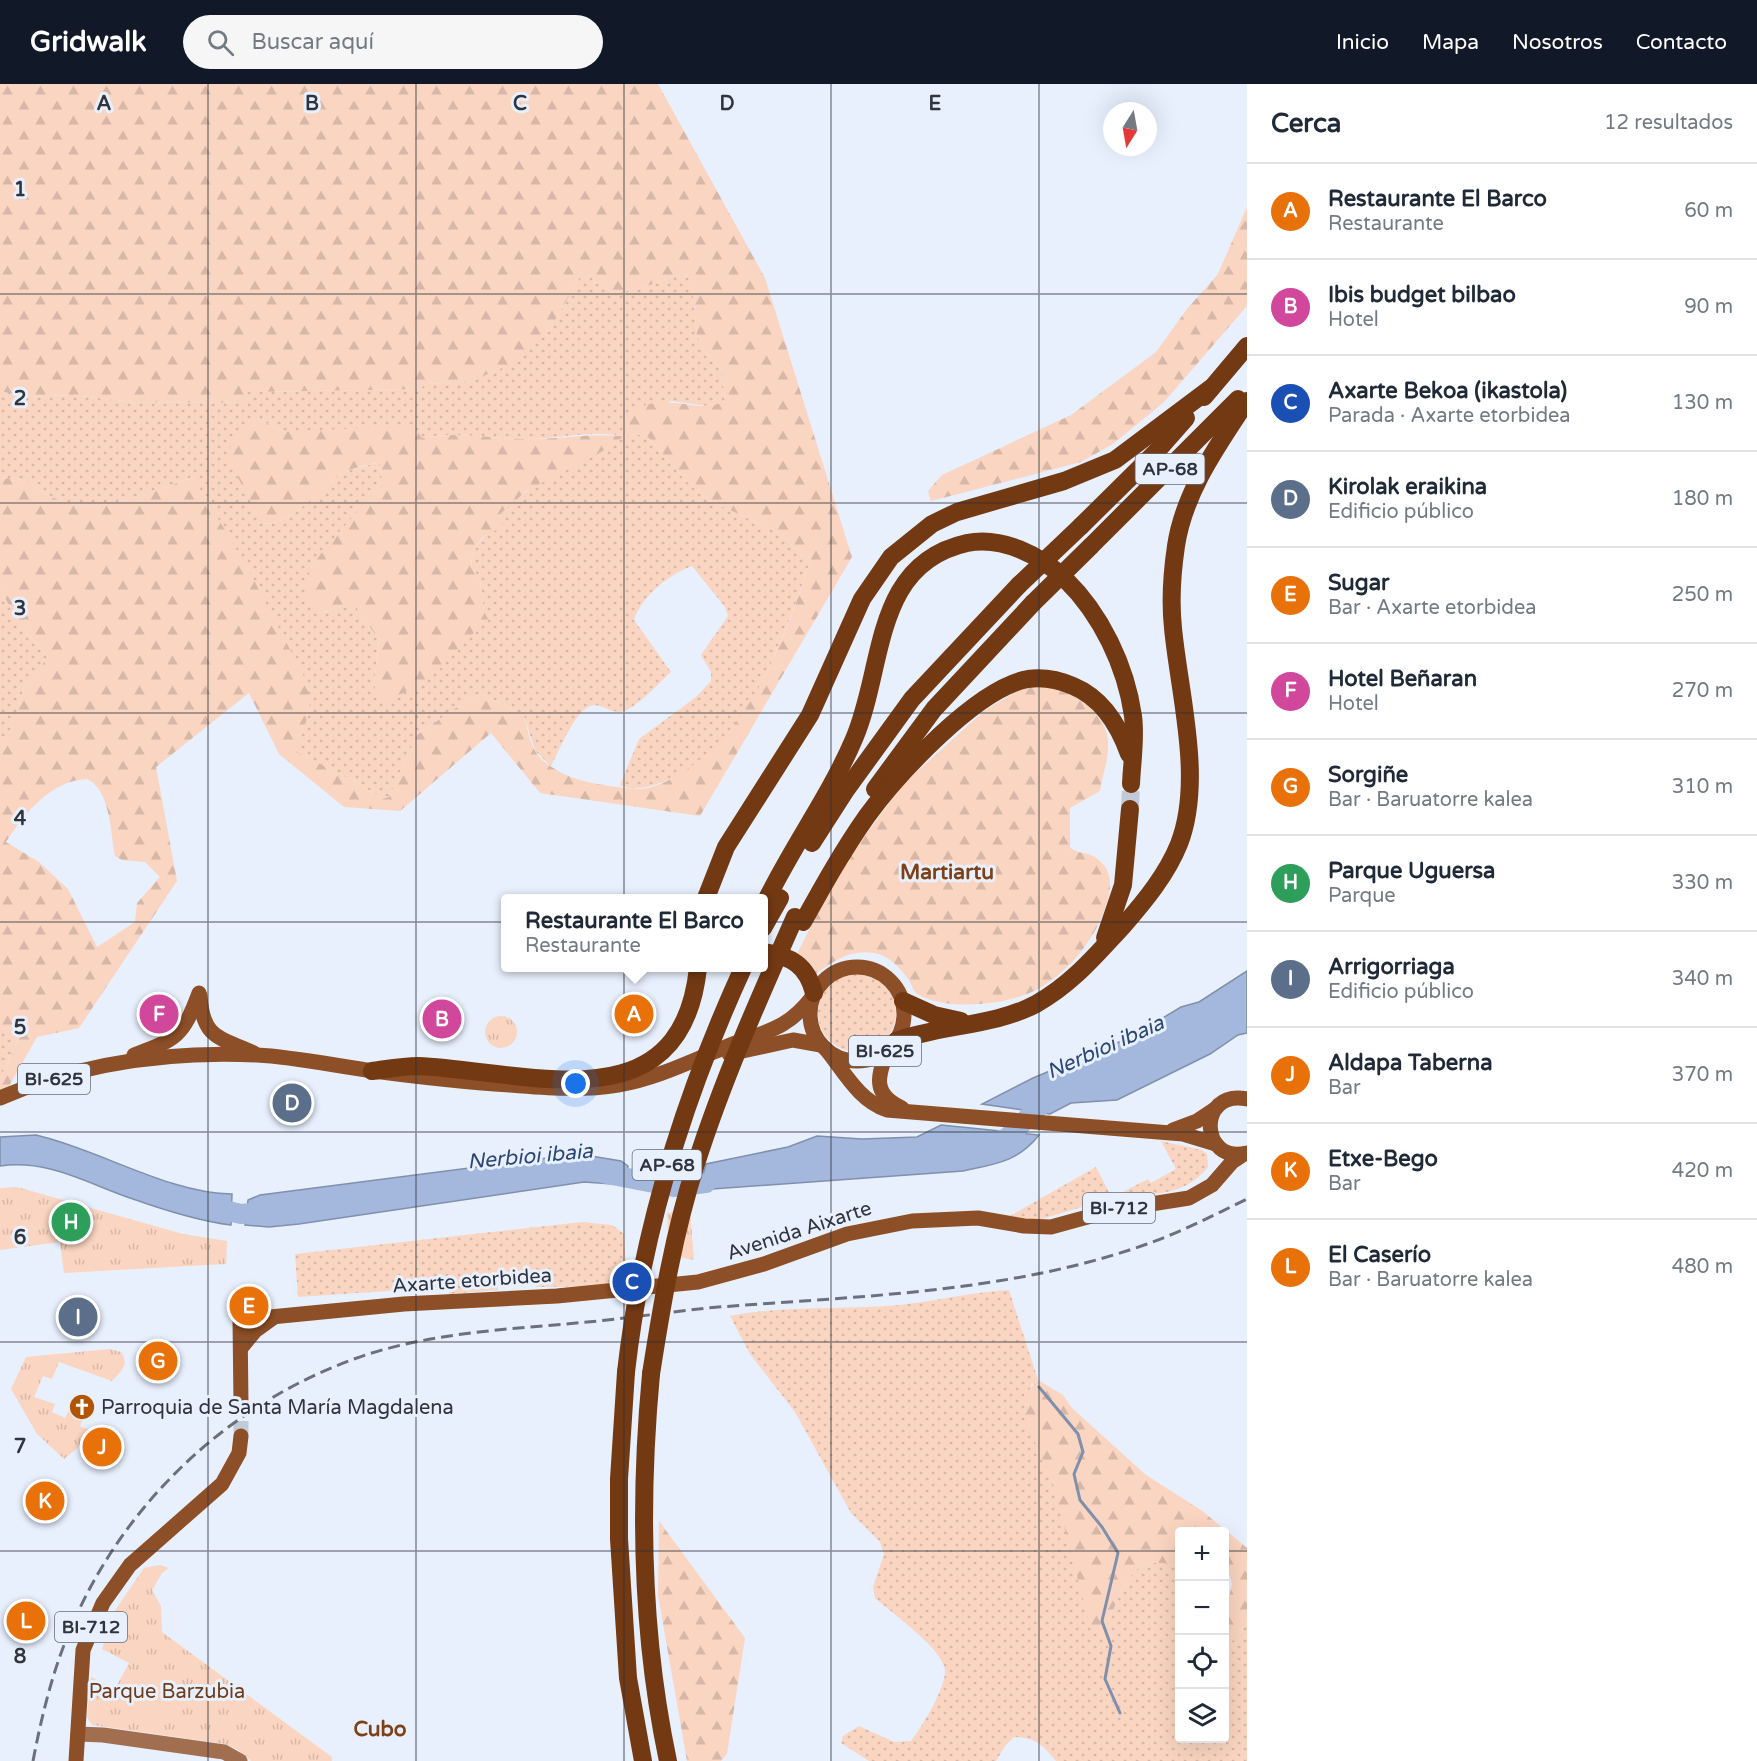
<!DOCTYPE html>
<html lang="es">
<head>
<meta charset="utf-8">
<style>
	:root { --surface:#fff; --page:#f6f6f7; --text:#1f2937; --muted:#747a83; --line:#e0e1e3; --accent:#111827 }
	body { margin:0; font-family:"Varela Round",sans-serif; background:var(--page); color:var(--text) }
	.controls { position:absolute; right:18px; bottom:18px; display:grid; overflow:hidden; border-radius:6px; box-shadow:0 6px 24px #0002 }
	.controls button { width:54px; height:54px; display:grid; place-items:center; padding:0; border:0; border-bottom:2px solid var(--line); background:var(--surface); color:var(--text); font:30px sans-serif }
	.compass { position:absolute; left:1103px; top:18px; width:54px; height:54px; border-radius:50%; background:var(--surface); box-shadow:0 6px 24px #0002; rotate:191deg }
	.you { position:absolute; left:576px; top:1000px; width:21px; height:21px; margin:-15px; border:4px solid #fff; border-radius:50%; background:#1a73e8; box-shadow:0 0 0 9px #1a73e833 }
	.badge { display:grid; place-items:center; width:39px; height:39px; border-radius:50%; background:var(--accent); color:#fff; font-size:20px; font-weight:700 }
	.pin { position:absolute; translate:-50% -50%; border:3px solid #fff; box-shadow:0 2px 6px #0006 }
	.popup { position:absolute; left:501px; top:810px; width:267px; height:78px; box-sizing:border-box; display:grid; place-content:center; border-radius:6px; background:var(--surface); filter:drop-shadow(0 2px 4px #0005); font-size:20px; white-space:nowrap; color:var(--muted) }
	.popup b { font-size:22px; color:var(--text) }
	.popup::after { content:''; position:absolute; left:50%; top:100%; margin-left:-12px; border:12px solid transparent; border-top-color:var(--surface) }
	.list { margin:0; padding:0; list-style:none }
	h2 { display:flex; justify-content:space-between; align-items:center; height:78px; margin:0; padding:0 24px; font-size:26px }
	h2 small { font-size:20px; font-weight:400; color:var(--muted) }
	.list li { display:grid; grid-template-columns:39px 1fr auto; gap:18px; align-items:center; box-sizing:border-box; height:96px; padding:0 24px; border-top:2px solid var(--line) }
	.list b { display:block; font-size:22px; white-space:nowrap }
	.list p { margin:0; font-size:20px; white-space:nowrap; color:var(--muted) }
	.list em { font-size:20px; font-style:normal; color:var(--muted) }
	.icon { flex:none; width:33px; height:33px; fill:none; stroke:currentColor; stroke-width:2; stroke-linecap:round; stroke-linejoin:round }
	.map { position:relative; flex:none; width:1247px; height:1677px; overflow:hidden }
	header { display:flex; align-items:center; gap:36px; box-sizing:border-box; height:84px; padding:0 30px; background:var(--accent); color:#fff }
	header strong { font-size:28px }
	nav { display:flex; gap:33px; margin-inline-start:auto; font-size:21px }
	.search { width:420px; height:54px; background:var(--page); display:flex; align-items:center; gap:15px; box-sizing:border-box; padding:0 21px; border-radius:33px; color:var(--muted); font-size:22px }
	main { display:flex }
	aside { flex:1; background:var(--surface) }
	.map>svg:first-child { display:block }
</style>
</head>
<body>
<header>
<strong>Gridwalk</strong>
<div class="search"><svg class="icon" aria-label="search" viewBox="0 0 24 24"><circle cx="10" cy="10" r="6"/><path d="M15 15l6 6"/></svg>Buscar aquí</div>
<nav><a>Inicio</a><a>Mapa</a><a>Nosotros</a><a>Contacto</a></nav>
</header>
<main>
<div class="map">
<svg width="1247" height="1677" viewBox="0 0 1247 1677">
	<defs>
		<pattern id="grass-dots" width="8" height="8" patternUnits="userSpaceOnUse" patternTransform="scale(1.5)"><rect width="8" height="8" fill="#fad5c1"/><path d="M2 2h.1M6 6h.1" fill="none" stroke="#d7b7a7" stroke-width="1.8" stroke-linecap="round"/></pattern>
		<pattern id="forest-firs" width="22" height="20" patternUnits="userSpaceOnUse" patternTransform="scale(1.5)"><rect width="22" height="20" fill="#fad5c1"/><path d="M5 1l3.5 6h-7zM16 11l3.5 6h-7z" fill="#d7b7a7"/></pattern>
		<pattern id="park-tufts" width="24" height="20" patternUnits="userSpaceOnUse" patternTransform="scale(1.5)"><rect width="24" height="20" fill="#fad5c1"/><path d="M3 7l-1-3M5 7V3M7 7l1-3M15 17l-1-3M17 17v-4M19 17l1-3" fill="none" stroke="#d7b7a7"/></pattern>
	</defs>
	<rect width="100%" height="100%" fill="#e8f0fe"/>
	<g fill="url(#grass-dots)" fill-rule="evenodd">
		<path d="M582 189C593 191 599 203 610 207 625 213 667 194 684 189L692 199 697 251 703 265 722 287 725 317 715 323 671 317 624 352 636 350 649 354 684 395 708 416 782 450 800 471 811 475C785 550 745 675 660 699 647 703 633 708 620 701L639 655 696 613 711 597V588L701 571 728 532 725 523 692 482C669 490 641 513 634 536L671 588C660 598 634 627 620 628 609 628 598 617 588 623 574 630 559 667 551 682L535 667 524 632 483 610 470 614 417 651 389 713 382 715 358 699 295 668 310 625 193 393C153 407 102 433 59 416 34 407 30 391 0 395V307L26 313 71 311 134 318 244 319 247 308 419 305 426 300 471 297 549 247ZM253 333 285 348 422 354C453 347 487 354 520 355 554 356 589 346 623 352 585 381 531 394 500 431 496 435 493 442 490 446 477 463 475 457 471 481L480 496 484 528 374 599 379 556 356 523 346 522 325 528 311 483 376 407 382 392 380 378C367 382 351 384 340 391 321 404 285 446 262 439Z"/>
		<polygon points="0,505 22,544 48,573 24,605 10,647 0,658"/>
		<circle cx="857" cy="929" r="39"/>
		<polygon points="0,941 19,952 0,995"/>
		<path d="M1161 1057 1202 1066 1207 1070 1208 1083C1186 1111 1156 1110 1123 1113L1121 1109 1148 1095 1151 1099 1176 1085Z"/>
		<polygon points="1096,1083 1112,1114 1035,1137 1010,1132"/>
		<polygon points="582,1138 612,1141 624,1150 627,1202 536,1203 534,1198 498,1202 498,1206 449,1210 448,1203 298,1213 295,1170"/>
		<path d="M1009 1206 1038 1296 1031 1301 1042 1369 1106 1543C1115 1525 1125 1487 1146 1480 1157 1477 1169 1480 1179 1482L1180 1654H1224L1225 1555H1238L1247 1537V1677H1056C1042 1661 1037 1654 1014 1653L1005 1662 996 1677H869L841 1659 843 1652 859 1642 894 1658 911 1657C922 1643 946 1604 945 1586 944 1566 891 1528 875 1514L873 1503 884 1470 880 1458 851 1429 795 1328 750 1270 730 1232C787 1221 843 1226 900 1221 937 1217 972 1208 1009 1206Z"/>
	</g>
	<g fill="url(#forest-firs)" fill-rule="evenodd">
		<path d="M0 0H658L765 194 852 473 700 732 540 709 491 649 400 727 344 723 279 670 249 609 156 683 177 797 79 944 37 953 0 1018V995L19 953 0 941V658L10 647 24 605 48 573 22 544 0 505V395C30 391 34 407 59 416 102 433 153 407 193 393L246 481 307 598 310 625 296 668 358 699 382 715 389 713 417 651 470 614 483 610 524 632C527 642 529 657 535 667 545 685 579 698 598 700 611 702 626 705 639 705 656 704 675 694 689 684 757 636 785 552 811 475L800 471 782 450 708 416 684 395 649 354 636 350 624 352 601 368 526 407 499 431 503 444C482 450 474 459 471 480L480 496 484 528 488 535 424 597 391 616H377L374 599 379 556 356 523C343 522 330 530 319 526 311 523 303 508 304 499 306 481 361 424 376 407L382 392 380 378C368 381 350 384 340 391 321 404 285 446 262 439L227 373 230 363 253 333 285 348 398 342 417 347 422 354C454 347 488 354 520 355 555 356 589 349 623 352L626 331C663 303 700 333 725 317L722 287 703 265 697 251 692 199 684 189C667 194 625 213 610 207 599 203 593 191 582 189L549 247 512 280 471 297 426 300 419 305 247 308 245 319 134 318 71 311 26 313 0 307ZM87 695C111 707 110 747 115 772L122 776 145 778 160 793 137 819 135 838 97 863 68 805 39 778 6 758C25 729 50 697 87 695Z"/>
		<polygon points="1247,123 1247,222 1164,318 1113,360 1081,378 931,417 928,407 942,391 1071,331 1156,268 1187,225 1218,190"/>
		<path d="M1048 600C1077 613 1111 628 1108 666 1107 680 1102 693 1100 707L1070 724V763C1076 769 1083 768 1091 771 1120 785 1110 815 1099 839 1086 866 1062 893 1034 907 1005 921 947 927 919 911 913 908 912 901 909 896 900 884 889 871 874 869 851 865 833 877 816 890L797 870 838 788 903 700 984 627 1018 606Z"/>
		<path d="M1038 1296 1063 1311 1072 1324 1146 1391 1201 1426 1247 1464V1537L1238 1555 1229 1558 1225 1555V1530L1232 1500 1230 1492 1225 1489 1224 1448H1180L1179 1482C1169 1480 1157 1477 1146 1480 1125 1487 1115 1525 1106 1543L1100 1549H1095L1089 1538 1052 1396 1025 1337 1024 1311Z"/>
		<polygon points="659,1437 745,1554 727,1670 721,1677 687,1677 658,1511"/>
	</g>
	<g fill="url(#park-tufts)">
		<circle cx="501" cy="948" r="16"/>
		<polygon points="17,1103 183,1150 227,1157 226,1180 64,1189 60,1158 0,1166 0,1104"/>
		<polygon points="690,1127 694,1176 669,1171 667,1129"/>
		<path d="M110 1265 121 1268C130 1281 121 1287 112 1297L59 1278 52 1295 43 1292 34 1313 55 1320 52 1328 65 1334 69 1326 84 1332 80 1342 96 1349 64 1375 37 1350 11 1305 26 1273Z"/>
		<polygon points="160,1481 169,1484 162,1489 152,1506 161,1522 162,1548 332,1673 332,1677 251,1677 238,1666 225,1660 92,1641 87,1633 91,1593 115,1605 129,1579 102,1565 114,1528 144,1484"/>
	</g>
	<polygon fill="#fad5c1" points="150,1586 180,1598 162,1641 132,1629"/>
	<g fill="#a3b8dc" stroke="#8090ac" stroke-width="1.5">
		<polygon points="1247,887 1247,949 1238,951 1210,970 1117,1016 1071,1019 1050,1030 982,1020 1033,994 1131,953 1181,923 1199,918"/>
		<path d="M941 1041 1039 1051C1018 1078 995 1080 963 1087L699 1106 706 1080 788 1063 817 1052 862 1055 917 1053Z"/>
		<path d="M36 1051C98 1065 170 1110 232 1110L231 1141C198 1137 164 1126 133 1115 88 1100 49 1075 0 1082V1053Z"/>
		<polygon points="579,1070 621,1077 628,1082 626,1101 584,1098 299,1140 269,1143 245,1141 248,1116 260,1111"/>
	</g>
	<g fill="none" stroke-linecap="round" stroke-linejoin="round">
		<polyline stroke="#8090ac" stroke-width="3" points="1039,1303 1078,1350 1083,1368 1074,1390 1080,1416 1102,1443 1118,1469 1102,1537 1111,1562 1105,1595 1120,1629"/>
		<g stroke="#a3b8dc" stroke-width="20">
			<polyline points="989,1060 1007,1054 1052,1010"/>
			<polyline points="602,1089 674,1103 706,1099"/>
			<polyline points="206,1122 241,1130 272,1127"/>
		</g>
		<polyline stroke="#c3cad7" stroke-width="15" stroke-dasharray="15 8" stroke-linecap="butt" points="241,1352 241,1320"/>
		<polyline stroke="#c3cad7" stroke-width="18" stroke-dasharray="18 9" stroke-linecap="butt" points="1130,725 1131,700"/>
		<polyline stroke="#a26e50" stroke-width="15" points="78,1650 103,1651 224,1668 240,1677"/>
		<g stroke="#8d4f27" stroke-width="15">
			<circle cx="857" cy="930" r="47"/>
			<path d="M200 912C203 955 219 953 254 969"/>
			<path d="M825 964C844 987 858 1016 887 1026L1183 1050 1216 1060"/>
			<path d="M888 965C878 991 871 1010 902 1024"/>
			<polyline points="729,970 793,956 821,961"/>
			<path d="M134 971C177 955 183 952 199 909"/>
			<path d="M0 1014C81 979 170 967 257 971 296 973 336 982 374 987 419 993 464 998 510 1001 546 1004 583 1007 618 1001 654 995 687 979 721 965 761 947 784 950 813 912"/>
			<path d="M1247 1015C1196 1005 1200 1081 1247 1069"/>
			<polyline points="1173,1046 1197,1037 1215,1025"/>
			<polyline points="241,1264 255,1247 273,1234"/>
			<polyline points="241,1320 240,1236 404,1220 557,1212 698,1198 764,1180 847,1150 912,1137 978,1134 1024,1142 1051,1143 1113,1126 1189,1114 1212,1101 1232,1078 1244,1070"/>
			<polyline points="76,1677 83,1566 103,1519 130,1481 222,1400 239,1369 241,1352"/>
		</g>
		<g stroke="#723913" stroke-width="18">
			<polyline points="1204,313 1247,262"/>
			<polyline points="1081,442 1157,367 1186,334"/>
			<polyline points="1091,462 1238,315"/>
			<polyline points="875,705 934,625 1033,519"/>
			<polyline points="812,759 846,706 912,615 1019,501"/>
			<polyline points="706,814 726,763 810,631 862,515 891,473 932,440 957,428 1064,397 1115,376 1211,304"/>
			<path d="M763 823C790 765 829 714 854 655 885 583 872 480 967 459 1002 452 1040 471 1065 495 1101 530 1126 582 1133 632 1136 654 1132 677 1131 700"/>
			<path d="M803 838C823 802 843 766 867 732 897 691 977 604 1028 595 1043 593 1059 596 1073 602 1102 614 1119 642 1129 670"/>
			<polyline points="763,844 780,814"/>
			<polyline points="1105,854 1123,801 1130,725"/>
			<path d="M763 868C791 872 807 881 814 909"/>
			<polyline points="903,917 934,931 961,937"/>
			<path d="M896 957C940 941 995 942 1036 920 1072 900 1096 871 1123 842 1145 817 1167 790 1179 760 1204 696 1179 609 1173 544 1170 516 1172 489 1176 462 1184 408 1218 361 1247 317"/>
			<path d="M372 987C387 985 403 982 418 982 528 987 681 1043 698 884"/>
			<polyline points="626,1288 619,1395 619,1455 628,1594 643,1677"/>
			<path d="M651 1290C639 1419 641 1550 668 1677"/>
		</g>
		<path stroke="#6b717b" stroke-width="3" stroke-dasharray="12 6" stroke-linecap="butt" d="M33 1677C42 1630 54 1581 74 1537 127 1416 230 1320 354 1275 431 1247 518 1245 598 1237 635 1233 671 1228 707 1224 854 1212 1007 1210 1147 1160 1181 1148 1214 1131 1247 1115"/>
		<g stroke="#723913" stroke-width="18">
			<polyline points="1019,501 1081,442"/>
			<polyline points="1033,519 1091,462"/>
			<path d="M626 1288C642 1146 684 1013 743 884"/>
			<path d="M651 1290C662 1220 674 1148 696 1080 722 998 760 912 795 833"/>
		</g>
	</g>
	<path fill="none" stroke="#2f343d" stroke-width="1.5" stroke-opacity="0.55" d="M208 0V1677M416 0V1677M624 0V1677M831 0V1677M1039 0V1677M0 210H1247M0 419H1247M0 629H1247M0 838H1247M0 1048H1247M0 1258H1247M0 1467H1180M1224 1467H1247"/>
	<defs>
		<g id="church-disc" transform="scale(1.35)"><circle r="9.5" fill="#b25402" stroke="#e8f0fe"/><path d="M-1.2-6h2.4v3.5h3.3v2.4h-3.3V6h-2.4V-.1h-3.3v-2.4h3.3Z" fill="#fff"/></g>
	</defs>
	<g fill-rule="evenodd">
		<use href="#church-disc" x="82" y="1323"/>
	</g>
	<g text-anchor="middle" stroke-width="6" stroke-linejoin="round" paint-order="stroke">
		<g fill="#e8f0fe" stroke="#666c77" stroke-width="1.5">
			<rect x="1135.5" y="370" width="69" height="30" rx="4.5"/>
			<rect x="849" y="952" width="72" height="30" rx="4.5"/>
			<rect x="18" y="980" width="72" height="30" rx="4.5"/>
			<rect x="632.5" y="1066" width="69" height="30" rx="4.5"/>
			<rect x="1083" y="1109" width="72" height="30" rx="4.5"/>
			<rect x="55" y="1528" width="72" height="30" rx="4.5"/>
		</g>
		<g font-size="18" font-weight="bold" fill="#2f343d">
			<text x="1170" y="391">AP-68</text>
			<text x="885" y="973">BI-625</text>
			<text x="54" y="1001">BI-625</text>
			<text x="667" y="1087">AP-68</text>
			<text x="1119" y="1130">BI-712</text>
			<text x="91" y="1549">BI-712</text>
		</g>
		<g font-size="20" fill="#2f343d" stroke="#e8f0fe">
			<text transform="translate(799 1146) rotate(-18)" y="7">Avenida Aixarte</text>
			<text transform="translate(472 1196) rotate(-4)" y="7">Axarte etorbidea</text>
		</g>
		<g font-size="20" fill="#2f343d" stroke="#e8f0fe" text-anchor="start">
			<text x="101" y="1330">Parroquia de Santa María Magdalena</text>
		</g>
		<g font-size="20" fill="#6f3b19" stroke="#e8f0fe">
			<text x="167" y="1614">Parque Barzubia</text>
		</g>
		<g font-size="21" font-weight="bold" fill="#7d4017" stroke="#e8f0fe">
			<text x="947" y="795">Martiartu</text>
			<text x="380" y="1652">Cubo</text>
		</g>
		<g font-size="21" font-style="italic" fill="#2c4676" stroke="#e8f0fe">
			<text transform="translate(1105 963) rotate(-24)" y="7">Nerbioi ibaia</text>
			<text transform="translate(530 1072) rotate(-5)" y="7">Nerbioi ibaia</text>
		</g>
	</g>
	<g font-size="20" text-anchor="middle" font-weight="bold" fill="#2f343d" stroke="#e8f0fe" stroke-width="6" stroke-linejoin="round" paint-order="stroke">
		<text x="104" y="26">A</text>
		<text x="312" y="26">B</text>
		<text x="520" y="26">C</text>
		<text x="727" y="26">D</text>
		<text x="935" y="26">E</text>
		<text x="20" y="112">1</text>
		<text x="20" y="321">2</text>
		<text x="20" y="531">3</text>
		<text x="20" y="741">4</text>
		<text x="20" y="950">5</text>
		<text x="20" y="1160">6</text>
		<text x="20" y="1369">7</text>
		<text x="20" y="1579">8</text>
	</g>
</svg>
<div class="controls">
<button>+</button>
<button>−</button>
<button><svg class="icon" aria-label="locate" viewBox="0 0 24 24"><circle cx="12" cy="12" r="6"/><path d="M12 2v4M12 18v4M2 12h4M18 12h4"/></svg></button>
<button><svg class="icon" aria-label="layers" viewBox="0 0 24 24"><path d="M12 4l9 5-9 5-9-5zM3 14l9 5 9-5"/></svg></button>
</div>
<svg class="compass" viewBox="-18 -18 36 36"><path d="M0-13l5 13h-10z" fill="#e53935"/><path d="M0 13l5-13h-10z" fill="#747a83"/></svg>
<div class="you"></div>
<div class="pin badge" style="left:634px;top:930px;background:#e8710a">A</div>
<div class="popup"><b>Restaurante El Barco</b>Restaurante</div>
<div class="pin badge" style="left:442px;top:935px;background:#d1479c">B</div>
<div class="pin badge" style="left:632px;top:1198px;background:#1a4fb4">C</div>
<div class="pin badge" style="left:292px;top:1019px;background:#5c6f8a">D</div>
<div class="pin badge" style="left:249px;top:1222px;background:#e8710a">E</div>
<div class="pin badge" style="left:159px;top:930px;background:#d1479c">F</div>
<div class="pin badge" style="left:158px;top:1277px;background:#e8710a">G</div>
<div class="pin badge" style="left:71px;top:1138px;background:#2e9e5b">H</div>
<div class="pin badge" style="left:78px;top:1233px;background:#5c6f8a">I</div>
<div class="pin badge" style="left:102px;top:1363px;background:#e8710a">J</div>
<div class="pin badge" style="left:45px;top:1417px;background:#e8710a">K</div>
<div class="pin badge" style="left:26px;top:1537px;background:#e8710a">L</div>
</div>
<aside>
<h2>Cerca<small>12 resultados</small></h2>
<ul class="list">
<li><span class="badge" style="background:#e8710a">A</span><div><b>Restaurante El Barco</b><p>Restaurante</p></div><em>60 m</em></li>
<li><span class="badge" style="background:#d1479c">B</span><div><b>Ibis budget bilbao</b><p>Hotel</p></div><em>90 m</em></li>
<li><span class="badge" style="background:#1a4fb4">C</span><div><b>Axarte Bekoa (ikastola)</b><p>Parada · Axarte etorbidea</p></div><em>130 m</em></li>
<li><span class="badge" style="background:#5c6f8a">D</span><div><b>Kirolak eraikina</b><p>Edificio público</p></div><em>180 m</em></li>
<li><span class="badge" style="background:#e8710a">E</span><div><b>Sugar</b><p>Bar · Axarte etorbidea</p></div><em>250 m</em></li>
<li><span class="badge" style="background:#d1479c">F</span><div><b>Hotel Beñaran</b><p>Hotel</p></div><em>270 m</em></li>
<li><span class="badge" style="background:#e8710a">G</span><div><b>Sorgiñe</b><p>Bar · Baruatorre kalea</p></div><em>310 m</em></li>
<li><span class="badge" style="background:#2e9e5b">H</span><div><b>Parque Uguersa</b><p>Parque</p></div><em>330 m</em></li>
<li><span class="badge" style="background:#5c6f8a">I</span><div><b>Arrigorriaga</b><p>Edificio público</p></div><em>340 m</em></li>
<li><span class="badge" style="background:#e8710a">J</span><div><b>Aldapa Taberna</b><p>Bar</p></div><em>370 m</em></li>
<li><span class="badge" style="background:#e8710a">K</span><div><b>Etxe-Bego</b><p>Bar</p></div><em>420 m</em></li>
<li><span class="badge" style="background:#e8710a">L</span><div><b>El Caserío</b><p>Bar · Baruatorre kalea</p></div><em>480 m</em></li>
</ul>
</aside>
</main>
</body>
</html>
